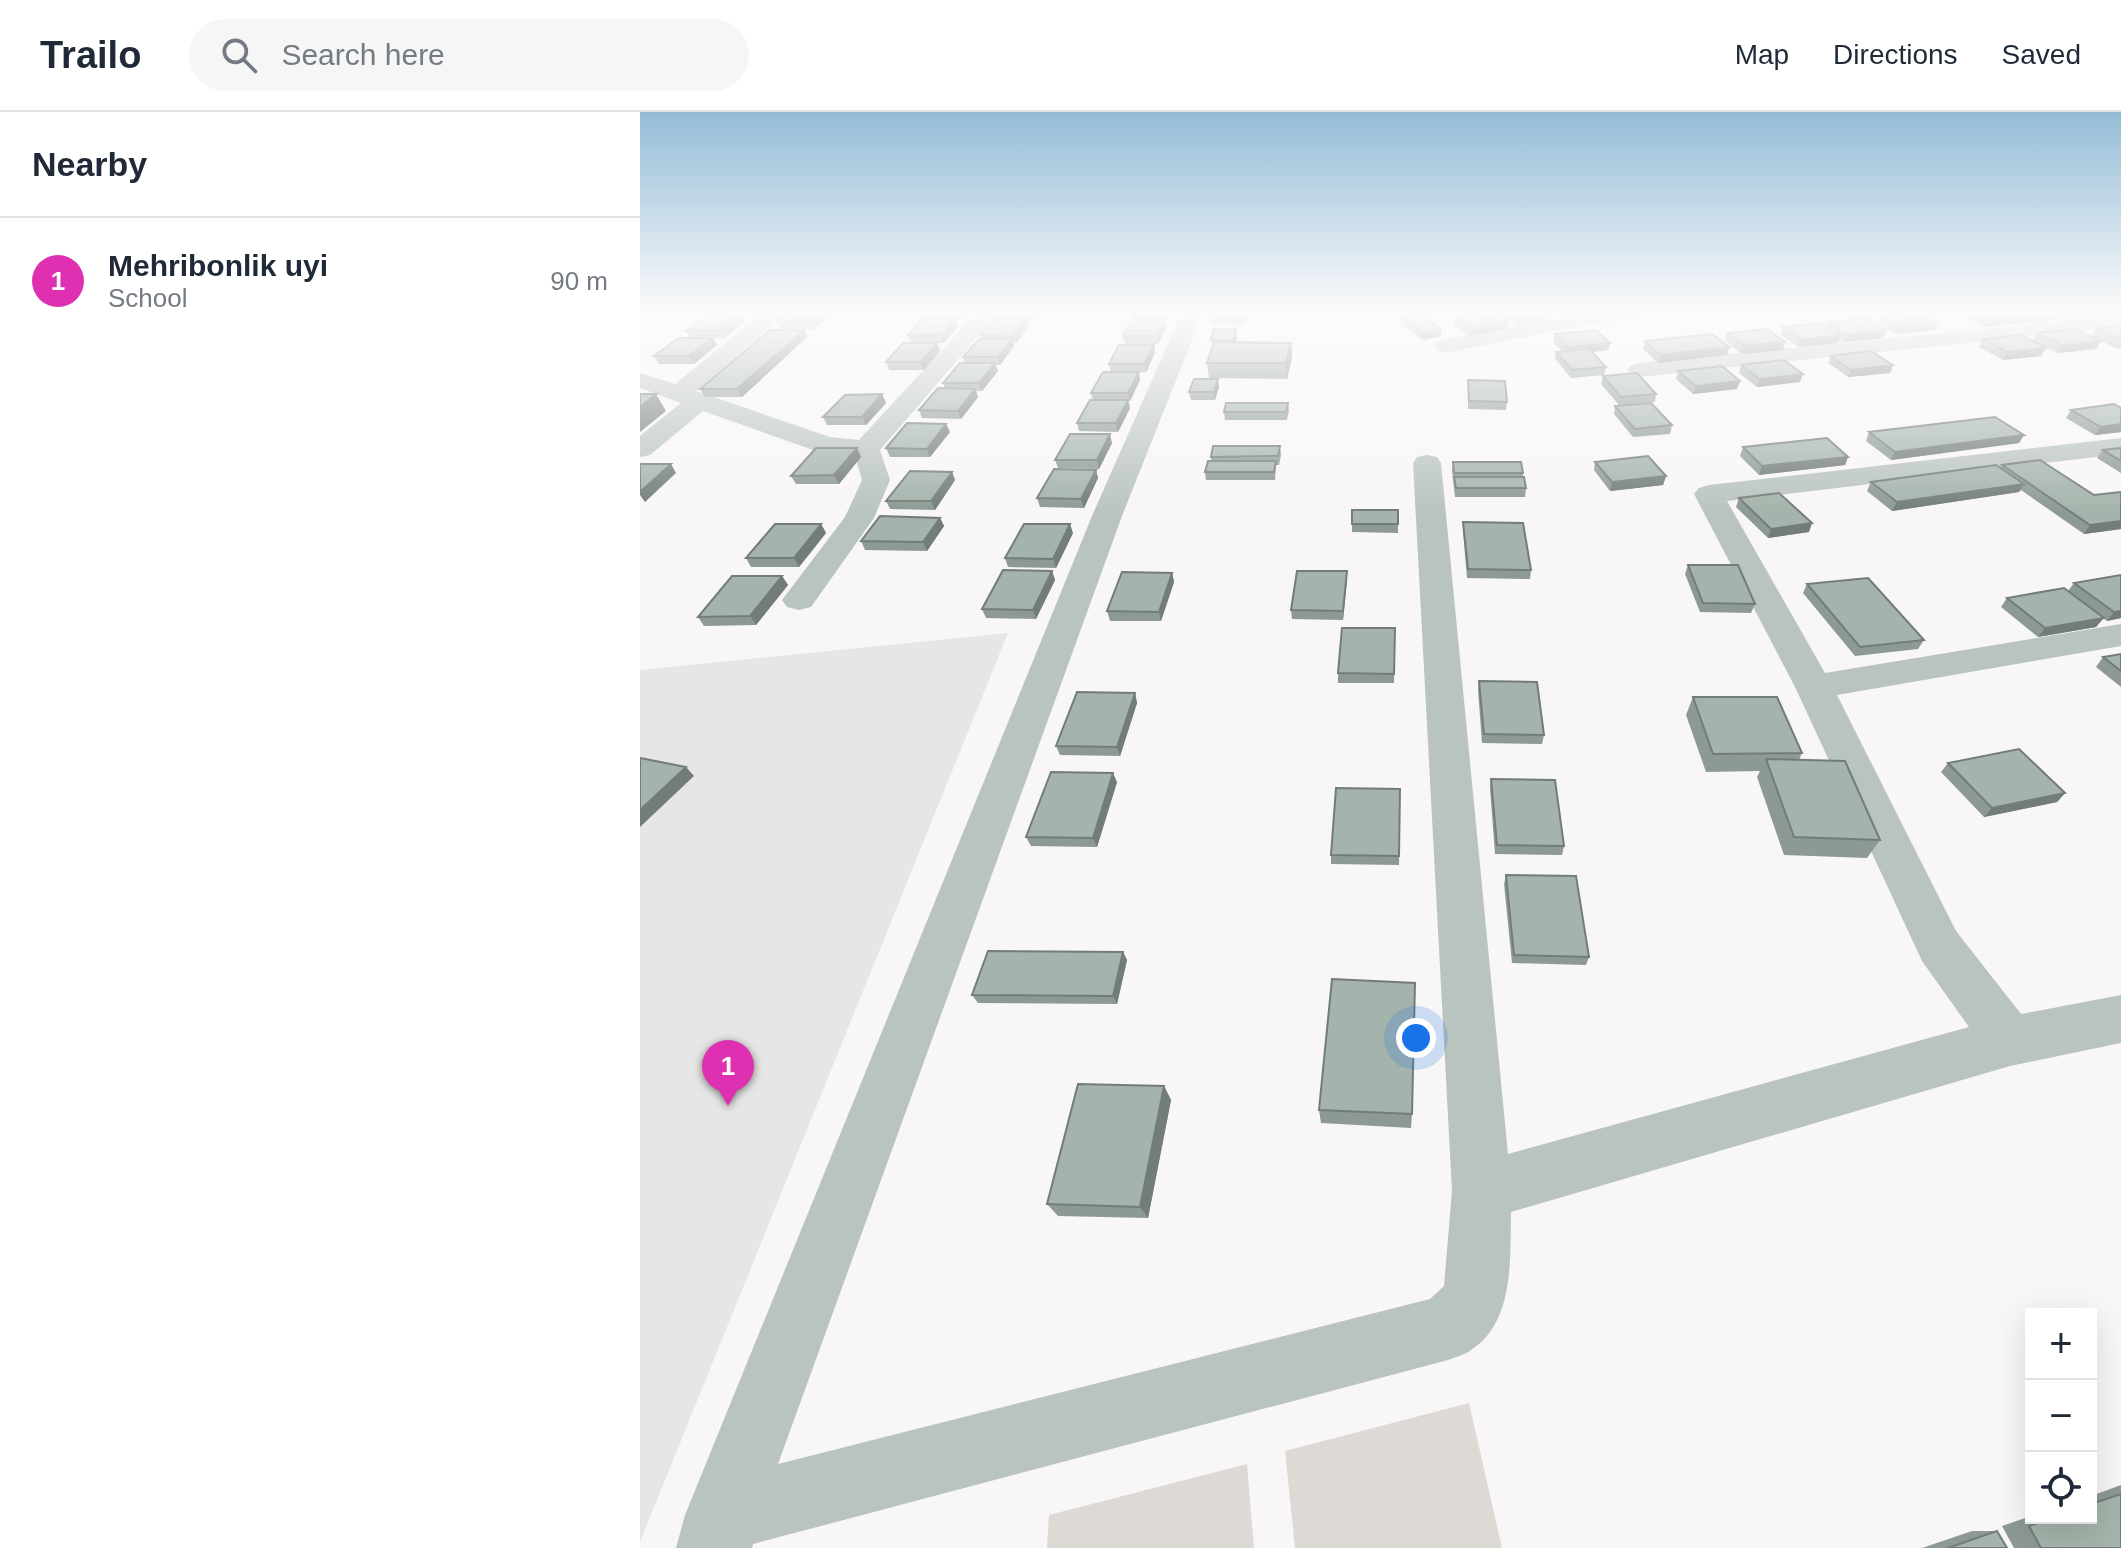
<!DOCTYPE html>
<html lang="en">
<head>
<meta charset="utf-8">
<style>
	:root { --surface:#fff; --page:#f6f6f7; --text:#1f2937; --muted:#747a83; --line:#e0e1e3; --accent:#de30b1 }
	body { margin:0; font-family:Helvetica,sans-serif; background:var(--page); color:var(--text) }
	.controls { position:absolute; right:24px; bottom:24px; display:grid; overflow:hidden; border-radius:0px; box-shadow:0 8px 32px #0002 }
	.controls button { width:72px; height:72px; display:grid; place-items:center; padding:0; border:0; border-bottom:2px solid var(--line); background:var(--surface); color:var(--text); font:40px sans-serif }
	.you { position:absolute; left:776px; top:926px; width:28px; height:28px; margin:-20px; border:6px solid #fff; border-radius:50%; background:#1a73e8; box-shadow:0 0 0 12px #1a73e833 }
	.badge { display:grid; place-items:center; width:52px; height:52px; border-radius:50%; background:var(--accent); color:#fff; font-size:26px; font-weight:700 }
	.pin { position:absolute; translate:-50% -66px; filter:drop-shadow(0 2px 4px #0008) }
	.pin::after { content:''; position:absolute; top:42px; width:28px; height:24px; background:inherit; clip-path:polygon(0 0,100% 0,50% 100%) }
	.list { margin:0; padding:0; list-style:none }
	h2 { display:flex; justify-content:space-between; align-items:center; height:104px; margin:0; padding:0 32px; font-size:34px }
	h2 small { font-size:26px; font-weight:400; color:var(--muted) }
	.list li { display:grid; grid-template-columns:52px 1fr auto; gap:24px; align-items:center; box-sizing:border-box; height:128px; padding:0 32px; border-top:2px solid var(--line) }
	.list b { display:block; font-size:30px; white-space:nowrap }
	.list p { margin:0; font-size:26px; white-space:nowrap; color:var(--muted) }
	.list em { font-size:26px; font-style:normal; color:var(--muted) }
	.icon { flex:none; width:44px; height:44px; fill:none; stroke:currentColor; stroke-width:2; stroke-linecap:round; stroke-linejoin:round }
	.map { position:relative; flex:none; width:1481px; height:1436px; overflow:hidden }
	header { display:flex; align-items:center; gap:48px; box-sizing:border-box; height:112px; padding:0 40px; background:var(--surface); border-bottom:2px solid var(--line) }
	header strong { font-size:38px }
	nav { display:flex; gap:44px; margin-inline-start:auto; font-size:28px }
	.search { width:560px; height:72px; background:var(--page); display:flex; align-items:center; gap:20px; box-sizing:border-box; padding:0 28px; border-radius:44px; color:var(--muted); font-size:30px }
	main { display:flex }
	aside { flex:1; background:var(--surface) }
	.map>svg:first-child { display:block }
</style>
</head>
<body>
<header>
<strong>Trailo</strong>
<div class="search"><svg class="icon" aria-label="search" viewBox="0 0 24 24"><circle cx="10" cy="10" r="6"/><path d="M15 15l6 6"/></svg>Search here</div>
<nav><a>Map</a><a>Directions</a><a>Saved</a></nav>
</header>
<main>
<aside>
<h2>Nearby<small></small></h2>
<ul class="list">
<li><span class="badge">1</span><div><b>Mehribonlik uyi</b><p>School</p></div><em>90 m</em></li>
</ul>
</aside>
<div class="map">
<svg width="1481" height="1436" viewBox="0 0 1481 1436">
	<rect width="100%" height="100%" fill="#f8f6f6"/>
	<polygon fill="#e6e7e5" points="368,521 0,1430 0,558"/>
	<g fill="#dddad5">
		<polygon points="829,1291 862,1436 655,1436 645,1339"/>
		<polygon points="607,1352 614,1436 407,1436 409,1403"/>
	</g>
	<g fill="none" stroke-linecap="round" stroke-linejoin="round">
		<g fill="#bac4bf" fill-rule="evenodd">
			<polygon points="124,200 148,200 56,279 190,325 219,328 337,200 359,200 240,338 250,368 234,406 171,495 159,498 147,495 142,488 205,405 222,368 215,344 176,339 63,299 10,343 0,345 0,324 41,291 0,276 0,261 35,272"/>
			<path d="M542 200H563L482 404 138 1352 790 1187 804 1174 812 1079 773 351 777 345 787 343 797 345 801 351 868 1042 1329 915 1282 849 1155 575 1054 382 1059 376 1069 373 1481 326V342L1087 389 1185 561 1481 512V534L1197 583 1316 819 1381 902 1481 883V931L1370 954 871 1100C870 1145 875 1210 831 1238 825 1243 815 1245 808 1248L113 1432 112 1436H36L45 1403 452 404Z"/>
			<polygon points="949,200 1017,200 1006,206 949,212 806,241 798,239 795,234 798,229 806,227"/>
			<polygon points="1481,203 1481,215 999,265 991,263 987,258 991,253 999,251"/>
		</g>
	</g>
	<g fill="#8d9a93">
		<polygon points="80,200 121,200 114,205 102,205 105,210 84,226 73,226 77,233 54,252 19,252 14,244 50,226 46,219 81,202"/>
		<polygon points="289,200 330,200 322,208 316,208 318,214 304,231 271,231 268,223 290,206 288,201"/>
		<polygon points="399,200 391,209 387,209 389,214 376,231 373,231 374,234 360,253 355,253 358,259 342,279 336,279 338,285 321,307 282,306 279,298 305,276 303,271 325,251 323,245 341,227 340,223 359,207 357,201"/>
		<polygon points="494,200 531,200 525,210 526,215 518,232 485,232 483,224 493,207 492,202"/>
		<polygon points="574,200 610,200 604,213 572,212 571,205"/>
		<polygon points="858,200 911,200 910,206 876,214 868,209 867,216 831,224 813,213 814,206 858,202"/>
		<polygon points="1321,200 1463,200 1462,202 1426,206 1424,205 1423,207 1343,215 1319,202"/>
		<polygon points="192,201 174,217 142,217 138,209"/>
		<polygon points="1240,203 1295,218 1257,222 1237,210"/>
		<polygon points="762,205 801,224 783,228 761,212"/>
		<polygon points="1188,210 1243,226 1204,230 1200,228 1198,231 1159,235 1141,223 1143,215 1186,214"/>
		<polygon points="1481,214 1481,236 1478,237 1452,224 1457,216"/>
		<polygon points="164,218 167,225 102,285 65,285 60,277"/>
		<polygon points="1087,221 1145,230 1143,238 1102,242 1085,229"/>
		<polygon points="1397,221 1461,229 1456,237 1418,241 1393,229"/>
		<polygon points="915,222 970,231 968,238 952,240 966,255 964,263 931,266 915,247 916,240 922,239 913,230"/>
		<polygon points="597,225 596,231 651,231 652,246 647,267 569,266 567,251 573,236 571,228"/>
		<polygon points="1343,227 1401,244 1363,248 1339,235"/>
		<polygon points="1005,229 1089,235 1087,243 1018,251 1003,237"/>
		<polygon points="297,231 300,239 284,258 249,258 246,250"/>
		<polygon points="514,233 515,241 506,260 471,260 469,252"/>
		<polygon points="1191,244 1253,253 1250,261 1208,265 1188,251"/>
		<polygon points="1101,253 1160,270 1117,275 1099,261"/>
		<polygon points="1038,259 1097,277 1053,282 1036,267"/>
		<polygon points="963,264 1016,282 1015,290 979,293 961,272"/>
		<polygon points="500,268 490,289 488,289 490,296 478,320 439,319 437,311 453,288 451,281"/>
		<polygon points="828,268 867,290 866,298 828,297"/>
		<polygon points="579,275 575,288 551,288 549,280"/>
		<polygon points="242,282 246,291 226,313 187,313 183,305"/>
		<polygon points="648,291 649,299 647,308 585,308 584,300"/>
		<polygon points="975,294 1032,313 1030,322 993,325 974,302"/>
		<polygon points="1481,296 1481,320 1455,323 1426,306 1431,298"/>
		<polygon points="306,312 310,320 290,345 250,345 246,336"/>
		<polygon points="1229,320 1384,323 1379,331 1251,348 1226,329"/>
		<polygon points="472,331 459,357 418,356 415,348"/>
		<polygon points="640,334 641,343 639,353 636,353 635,368 566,368 565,360 571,349 571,345"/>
		<polygon points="1103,335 1208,345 1205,353 1119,363 1100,344"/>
		<polygon points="217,336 221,345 199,372 156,372 151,364"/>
		<polygon points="1481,336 1481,361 1457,346 1463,338"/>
		<polygon points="813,350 883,361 883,365 886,376 885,385 815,385 812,359"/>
		<polygon points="955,350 1026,364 1023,373 970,379 954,358"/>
		<polygon points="1362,353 1454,383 1481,380 1481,417 1444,422 1381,378 1379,380 1252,399 1227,379 1231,370 1360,355"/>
		<polygon points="456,358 458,366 444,396 400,395 397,386"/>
		<polygon points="312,360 315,368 295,398 250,397 246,389"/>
		<polygon points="1099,386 1169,420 1128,426 1096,395"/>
		<polygon points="712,398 758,398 758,421 712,420"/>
		<polygon points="300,406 304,414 287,439 225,438 221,429"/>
		<polygon points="823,410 891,458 890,467 827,466 823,419"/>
		<polygon points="181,412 186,421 159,455 111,455 106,446"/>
		<polygon points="433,421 416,456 368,455 365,446"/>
		<polygon points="1048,453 1115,492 1111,501 1060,500 1045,462"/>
		<polygon points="412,459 415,468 396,507 346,506 342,497"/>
		<polygon points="707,459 703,508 652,507 651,498"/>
		<polygon points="532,461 534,470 521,509 470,509 467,499"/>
		<polygon points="1481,463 1481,506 1467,509 1463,506 1456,515 1398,525 1361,495 1367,486 1428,479 1434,471"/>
		<polygon points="142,464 148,473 116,513 64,514 58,505"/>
		<polygon points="1167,472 1284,528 1278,537 1215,544 1163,481"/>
		<polygon points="755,516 754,571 698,571 698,561"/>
		<polygon points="1481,542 1481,575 1456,555 1463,545"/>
		<polygon points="839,569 904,623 902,632 842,631 838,578"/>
		<polygon points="495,581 497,591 480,644 420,643 416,634"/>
		<polygon points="1053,585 1162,641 1159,648 1240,728 1227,746 1144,743 1117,665 1120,659 1066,660 1046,603"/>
		<polygon points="1308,651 1425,681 1417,690 1344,705 1301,660"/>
		<polygon points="851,667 924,734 922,743 855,742 850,676"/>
		<polygon points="477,670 457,735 391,734 386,725"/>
		<polygon points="760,677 759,753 691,752 691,743"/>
		<polygon points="866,763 949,845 946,853 872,851 864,772"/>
		<polygon points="483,840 487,848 477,892 338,891 332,883"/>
		<polygon points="524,974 531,988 508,1106 418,1104 407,1092"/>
		<polygon points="679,998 772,1002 771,1016 681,1011"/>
		<polygon points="1481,1373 1481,1436 1374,1436 1362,1414 1391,1404 1391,1406 1451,1406 1451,1384"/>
		<polygon points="1332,1419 1357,1419 1367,1436 1282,1436"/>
	</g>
	<g fill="#737d78">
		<polygon points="112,200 121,200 114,205"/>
		<polygon points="182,200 191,200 192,201 174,217 170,209"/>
		<polygon points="321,200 330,200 322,208 320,201"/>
		<polygon points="391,200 399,200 391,209 389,201"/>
		<polygon points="526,200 531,200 526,210 524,202"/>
		<polygon points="606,200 610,200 604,213 604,205"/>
		<polygon points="907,200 911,200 910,206 876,214 877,206"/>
		<polygon points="1427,200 1423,207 1343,215 1346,207"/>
		<polygon points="1430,200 1463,200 1462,202 1426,206"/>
		<polygon points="101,202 105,210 84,226 80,218"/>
		<polygon points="316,206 318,214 304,231 301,223"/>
		<polygon points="386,207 389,214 376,231 373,224"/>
		<polygon points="525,208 526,215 518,232 516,224"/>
		<polygon points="868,208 867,216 831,224 832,216"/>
		<polygon points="1298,211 1295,218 1257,222 1260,215"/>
		<polygon points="596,217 597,225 594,236 593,228"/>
		<polygon points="801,217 801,224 783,228 783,220"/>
		<polygon points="164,218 167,225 102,285 97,277"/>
		<polygon points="1246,218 1243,226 1204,230 1207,223"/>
		<polygon points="1201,223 1198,231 1159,235 1162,228"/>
		<polygon points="73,226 77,233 54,252 49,244"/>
		<polygon points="372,227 374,234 360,253 358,245"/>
		<polygon points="1461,229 1456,237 1418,241 1423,234"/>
		<polygon points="1145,230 1143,238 1102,242 1104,234"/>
		<polygon points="297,231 300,239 284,258 281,250"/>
		<polygon points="651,231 652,246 647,267 646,251"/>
		<polygon points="970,231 968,238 926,243 927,235"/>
		<polygon points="514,233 515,241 506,260 504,252"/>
		<polygon points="1089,235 1087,243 1018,251 1020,243"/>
		<polygon points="1406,236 1401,244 1363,248 1367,240"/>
		<polygon points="355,251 358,259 342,279 339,271"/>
		<polygon points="1253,253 1250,261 1208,265 1211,258"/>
		<polygon points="499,260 500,268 490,289 488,281"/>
		<polygon points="1163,262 1160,270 1117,275 1120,267"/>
		<polygon points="578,267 579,275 575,288 574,280"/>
		<polygon points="1100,269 1097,277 1053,282 1056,274"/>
		<polygon points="335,277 338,285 321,307 318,299"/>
		<polygon points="16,282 26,299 0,320 0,295"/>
		<polygon points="242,282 246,291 226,313 222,305"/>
		<polygon points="488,288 490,296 478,320 476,311"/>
		<polygon points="306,312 310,320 290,345 287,337"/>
		<polygon points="1481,312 1481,320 1455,323 1461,315"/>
		<polygon points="470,322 472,331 459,357 457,348"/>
		<polygon points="1384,323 1379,331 1251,348 1255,340"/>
		<polygon points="217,336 221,345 199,372 194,363"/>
		<polygon points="1208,345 1205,353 1119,363 1122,354"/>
		<polygon points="31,352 36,361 5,390 0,383 0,380"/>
		<polygon points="456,358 458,366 444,396 441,387"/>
		<polygon points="312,360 315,368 295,398 291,389"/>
		<polygon points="1026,364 1023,373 970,379 972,370"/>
		<polygon points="1384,372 1379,380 1252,399 1257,390"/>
		<polygon points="300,406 304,414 287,439 283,430"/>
		<polygon points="1481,409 1481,417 1444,422 1450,413"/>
		<polygon points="1172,411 1169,420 1128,426 1131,417"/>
		<polygon points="181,412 186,421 159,455 154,446"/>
		<polygon points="430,412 433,421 416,456 413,447"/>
		<polygon points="412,459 415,468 396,507 393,498"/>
		<polygon points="707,459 707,468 703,508 703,499"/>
		<polygon points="532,461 534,470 521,509 519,500"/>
		<polygon points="142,464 148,473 116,513 110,504"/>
		<polygon points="1481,499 1481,506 1467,509 1474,500"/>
		<polygon points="1464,506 1456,515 1398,525 1405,516"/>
		<polygon points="495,581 497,591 480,644 477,635"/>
		<polygon points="46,655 54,664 0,715 0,698"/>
		<polygon points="473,661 477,670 457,735 453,726"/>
		<polygon points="1425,681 1417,690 1344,705 1352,696"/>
		<polygon points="483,840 487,848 477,892 473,884"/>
		<polygon points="524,974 531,988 508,1106 500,1095"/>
	</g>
	<g fill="#a4b3ab" stroke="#737d78" stroke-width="2">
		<polygon points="150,200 182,200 170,209 138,209"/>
		<polygon points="289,200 321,200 320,201 288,201"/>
		<polygon points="358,200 391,200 389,201 357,201"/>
		<polygon points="494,200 526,200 524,202 492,202"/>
		<polygon points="574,200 606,200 604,205 571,205"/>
		<polygon points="842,200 853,200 868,208 832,216 814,206"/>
		<polygon points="865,200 907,200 877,206"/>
		<polygon points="1272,200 1278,200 1298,211 1260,215 1240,203"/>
		<polygon points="1332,200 1425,200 1346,207"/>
		<polygon points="779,201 801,217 783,220 762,205"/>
		<polygon points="69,202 101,202 80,218 46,219"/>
		<polygon points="283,206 316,206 301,223 268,223"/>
		<polygon points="354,206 386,207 373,224 340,223"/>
		<polygon points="1226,206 1246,218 1207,223 1188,210"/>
		<polygon points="492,207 525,208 516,224 483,224"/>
		<polygon points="1182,211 1201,223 1162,228 1143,215"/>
		<polygon points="1481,214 1481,228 1457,216"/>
		<polygon points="574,217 596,217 593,228 571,228"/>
		<polygon points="1127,217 1145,230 1104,234 1087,221"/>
		<polygon points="1435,217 1461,229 1423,234 1397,221"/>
		<polygon points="130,218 164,218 97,277 60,277"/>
		<polygon points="956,218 970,231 927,235 915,222"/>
		<polygon points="1072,222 1089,235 1020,243 1005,229"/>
		<polygon points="1381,223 1406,236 1367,240 1343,227"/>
		<polygon points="39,226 73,226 49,244 14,244"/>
		<polygon points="339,227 372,227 358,245 323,245"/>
		<polygon points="574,230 651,231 646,251 567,251"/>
		<polygon points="263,231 297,231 281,250 246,250"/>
		<polygon points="479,233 514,233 504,252 469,252"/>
		<polygon points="949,237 966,255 932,258 916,240"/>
		<polygon points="1231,239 1253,253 1211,258 1191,244"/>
		<polygon points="1144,248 1163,262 1120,267 1101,253"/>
		<polygon points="320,251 355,251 339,271 303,271"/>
		<polygon points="1082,254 1100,269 1056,274 1038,259"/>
		<polygon points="463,260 499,260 488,281 451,281"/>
		<polygon points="997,261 1016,282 981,285 963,264"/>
		<polygon points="554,267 578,267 574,280 549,280"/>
		<polygon points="828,268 865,269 867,290 829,289"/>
		<polygon points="298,276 335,277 318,299 279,298"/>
		<polygon points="0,282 16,282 0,295"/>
		<polygon points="242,282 222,305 183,305 205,283"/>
		<polygon points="450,288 488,288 476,311 437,311"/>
		<polygon points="586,291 648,291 646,300 584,300"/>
		<polygon points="1011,291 1032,313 995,317 975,294"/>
		<polygon points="1474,292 1481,296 1481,312 1461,315 1431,298"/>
		<polygon points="1355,305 1384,323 1255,340 1229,320"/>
		<polygon points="267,311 306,312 287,337 246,336"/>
		<polygon points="430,322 470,322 457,348 415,348"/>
		<polygon points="1187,326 1208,345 1122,354 1103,335"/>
		<polygon points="573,334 640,334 638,344 571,345"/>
		<polygon points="176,336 217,336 194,363 151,364"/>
		<polygon points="1481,336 1481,349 1463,338"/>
		<polygon points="1008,344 1026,364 972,370 955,350"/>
		<polygon points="1400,348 1454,383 1481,380 1481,409 1450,413 1362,353"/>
		<polygon points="568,349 636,349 634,360 565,360"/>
		<polygon points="813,350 881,350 883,361 814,361"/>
		<polygon points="0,352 31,352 0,380"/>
		<polygon points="1356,353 1384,372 1257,390 1231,370"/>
		<polygon points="414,357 456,358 441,387 397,386"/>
		<polygon points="270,359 312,360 291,389 246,389"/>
		<polygon points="814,365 884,365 886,376 816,376"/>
		<polygon points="1139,381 1172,411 1131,417 1099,386"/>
		<rect x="712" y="398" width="46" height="14"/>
		<polygon points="240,404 300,406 283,430 221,429"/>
		<polygon points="823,410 883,411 891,458 828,457"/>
		<polygon points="135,412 181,412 154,446 106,446"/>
		<polygon points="384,412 430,412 413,447 365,446"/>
		<polygon points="1048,453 1098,453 1115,492 1063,491"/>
		<polygon points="363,458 412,459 393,498 342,497"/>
		<polygon points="657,459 707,459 703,499 651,498"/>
		<polygon points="482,460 532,461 519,500 467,499"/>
		<polygon points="1481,463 1481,499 1474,500 1434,471"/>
		<polygon points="92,464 142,464 110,504 58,505"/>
		<polygon points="1228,466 1284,528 1220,535 1167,472"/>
		<polygon points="1424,476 1464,506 1405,516 1367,486"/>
		<polygon points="702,516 755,516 754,562 698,561"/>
		<polygon points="1481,542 1481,559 1463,545"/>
		<polygon points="839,569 897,570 904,623 844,622"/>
		<polygon points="437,580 495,581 477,635 416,634"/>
		<polygon points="1053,585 1137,585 1162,641 1073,642"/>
		<polygon points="1379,637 1425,681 1352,696 1308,651"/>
		<polygon points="0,646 46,655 0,698"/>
		<polygon points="1126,647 1205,649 1240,728 1154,725"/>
		<polygon points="411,660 473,661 453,726 386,725"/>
		<polygon points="851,667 915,668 924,734 857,733"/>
		<polygon points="696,676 760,677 759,744 691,743"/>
		<polygon points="866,763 936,764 949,845 874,843"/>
		<polygon points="348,839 483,840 473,884 332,883"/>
		<polygon points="692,867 775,871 772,1002 679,998"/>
		<polygon points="438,972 524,974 500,1095 407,1092"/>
		<polygon points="1481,1382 1481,1436 1401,1436 1389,1414 1412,1406 1451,1406 1451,1392"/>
		<polygon points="1357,1419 1367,1436 1308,1436"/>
	</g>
	<linearGradient id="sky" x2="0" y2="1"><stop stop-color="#94bcd7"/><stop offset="0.5" stop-color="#fcfbfb"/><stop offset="1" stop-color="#fcfbfb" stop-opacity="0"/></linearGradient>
	<rect width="1481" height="401" fill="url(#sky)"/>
</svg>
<div class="controls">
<button>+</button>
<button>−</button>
<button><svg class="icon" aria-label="locate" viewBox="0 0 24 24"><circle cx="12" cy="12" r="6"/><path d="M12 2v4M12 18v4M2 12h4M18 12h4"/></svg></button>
</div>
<div class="you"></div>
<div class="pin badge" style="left:88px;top:994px">1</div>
</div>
</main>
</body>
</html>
